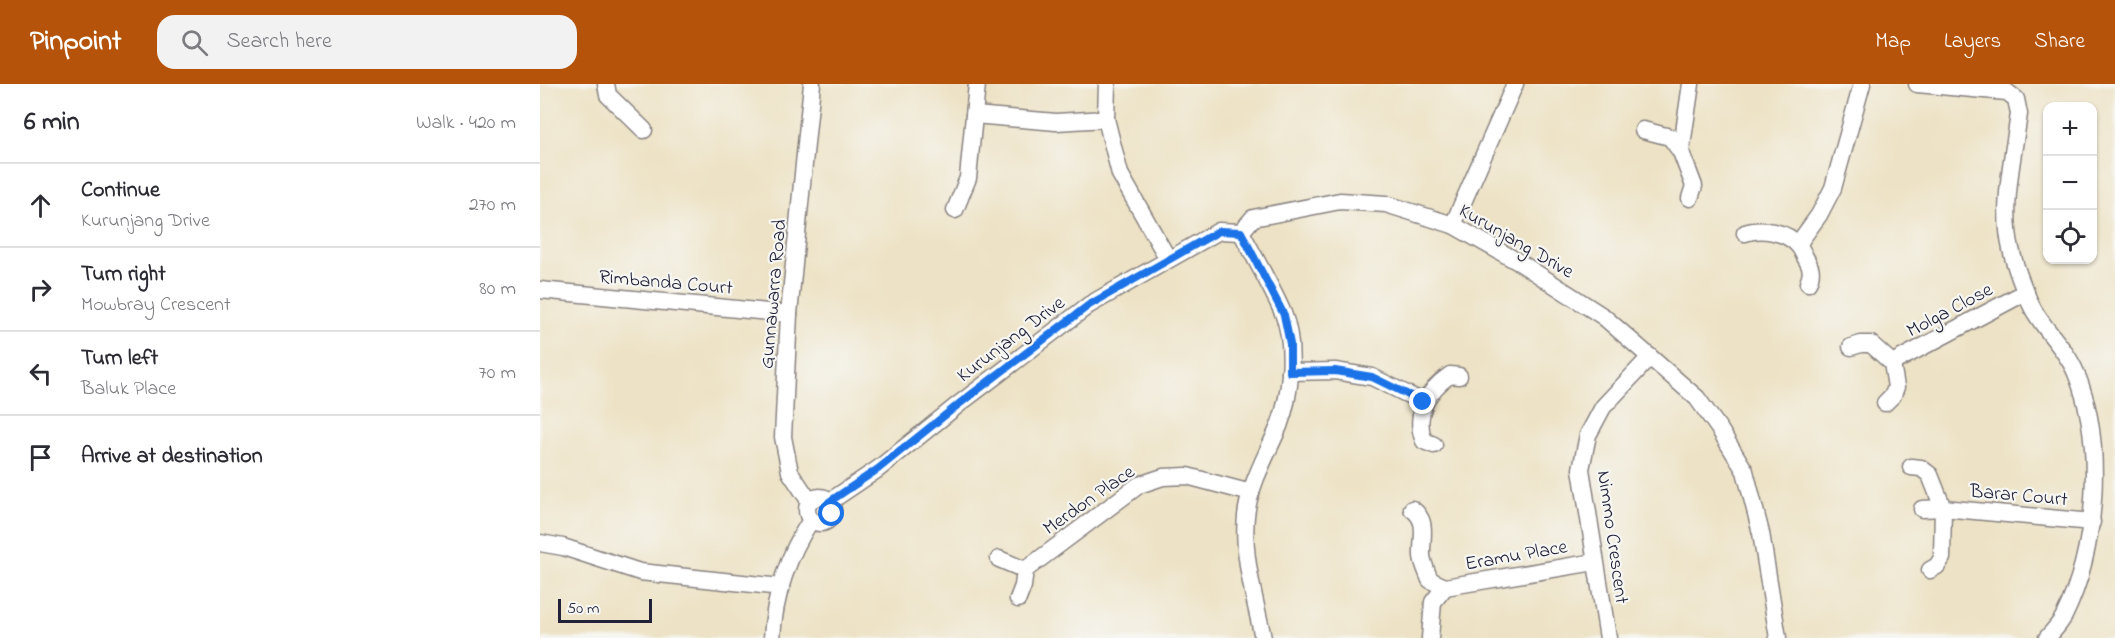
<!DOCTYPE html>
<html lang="en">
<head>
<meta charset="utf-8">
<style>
	:root { --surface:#fff; --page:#f2f2f3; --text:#2b2b33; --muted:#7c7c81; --line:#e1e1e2; --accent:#b45309 }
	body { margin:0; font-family:"Indie Flower",sans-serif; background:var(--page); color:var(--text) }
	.controls { position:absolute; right:18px; top:18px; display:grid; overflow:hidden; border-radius:12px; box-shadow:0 2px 4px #0004 }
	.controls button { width:54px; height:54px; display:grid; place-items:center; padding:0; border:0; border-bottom:2px solid var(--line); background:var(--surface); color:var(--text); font:30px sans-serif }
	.scale { position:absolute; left:18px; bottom:15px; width:94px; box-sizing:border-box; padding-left:6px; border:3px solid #22223b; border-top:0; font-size:16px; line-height:21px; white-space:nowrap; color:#22223b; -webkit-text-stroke:4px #f6f6f2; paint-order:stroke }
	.stop { position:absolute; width:18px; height:18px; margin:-14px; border:4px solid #1a73e8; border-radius:50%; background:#fff }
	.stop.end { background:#1a73e8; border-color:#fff; box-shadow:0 2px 6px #0008 }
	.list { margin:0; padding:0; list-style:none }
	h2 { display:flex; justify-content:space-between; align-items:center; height:78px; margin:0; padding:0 24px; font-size:26px }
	h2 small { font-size:20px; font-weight:400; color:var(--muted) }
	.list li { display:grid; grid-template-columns:39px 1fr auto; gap:18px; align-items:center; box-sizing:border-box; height:84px; padding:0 24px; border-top:2px solid var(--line) }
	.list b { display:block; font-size:22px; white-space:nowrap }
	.list p { margin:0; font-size:20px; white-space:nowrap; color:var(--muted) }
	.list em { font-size:20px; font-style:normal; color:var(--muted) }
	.icon { flex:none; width:33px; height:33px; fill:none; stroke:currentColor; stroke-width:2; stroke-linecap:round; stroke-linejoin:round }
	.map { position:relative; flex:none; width:1575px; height:554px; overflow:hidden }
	header { display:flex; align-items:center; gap:36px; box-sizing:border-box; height:84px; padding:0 30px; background:var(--accent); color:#fff }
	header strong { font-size:28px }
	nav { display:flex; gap:33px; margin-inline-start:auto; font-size:21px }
	.search { width:420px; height:54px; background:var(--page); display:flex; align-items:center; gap:15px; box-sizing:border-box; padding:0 21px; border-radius:18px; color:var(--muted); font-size:22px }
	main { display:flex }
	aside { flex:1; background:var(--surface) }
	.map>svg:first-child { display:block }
</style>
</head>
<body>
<header>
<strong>Pinpoint</strong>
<div class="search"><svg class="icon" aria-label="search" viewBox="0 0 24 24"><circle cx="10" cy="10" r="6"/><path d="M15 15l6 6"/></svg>Search here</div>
<nav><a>Map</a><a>Layers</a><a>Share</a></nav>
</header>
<main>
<aside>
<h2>6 min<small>Walk · 420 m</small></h2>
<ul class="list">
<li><svg class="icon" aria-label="ahead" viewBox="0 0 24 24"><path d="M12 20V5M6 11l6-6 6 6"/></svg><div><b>Continue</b><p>Kurunjang Drive</p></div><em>270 m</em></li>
<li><svg class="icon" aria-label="right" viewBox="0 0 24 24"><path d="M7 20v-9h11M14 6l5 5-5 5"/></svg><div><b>Turn right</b><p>Mowbray Crescent</p></div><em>80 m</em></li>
<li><svg class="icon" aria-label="left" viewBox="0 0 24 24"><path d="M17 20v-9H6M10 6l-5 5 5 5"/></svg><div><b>Turn left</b><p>Baluk Place</p></div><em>70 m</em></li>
<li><svg class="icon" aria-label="arrive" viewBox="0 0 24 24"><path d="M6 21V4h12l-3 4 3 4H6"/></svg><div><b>Arrive at destination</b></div></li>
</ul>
</aside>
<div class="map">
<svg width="1575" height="554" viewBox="0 0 1575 554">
	<rect width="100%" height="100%" fill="#f6f6f2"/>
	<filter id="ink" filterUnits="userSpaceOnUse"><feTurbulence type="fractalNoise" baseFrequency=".0167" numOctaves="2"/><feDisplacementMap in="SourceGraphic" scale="12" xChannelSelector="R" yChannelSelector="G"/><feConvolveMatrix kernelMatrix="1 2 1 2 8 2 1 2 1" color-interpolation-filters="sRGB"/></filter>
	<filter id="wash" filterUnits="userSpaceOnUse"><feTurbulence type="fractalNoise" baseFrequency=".008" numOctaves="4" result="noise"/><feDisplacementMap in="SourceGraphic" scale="24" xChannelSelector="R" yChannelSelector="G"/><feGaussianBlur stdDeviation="1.35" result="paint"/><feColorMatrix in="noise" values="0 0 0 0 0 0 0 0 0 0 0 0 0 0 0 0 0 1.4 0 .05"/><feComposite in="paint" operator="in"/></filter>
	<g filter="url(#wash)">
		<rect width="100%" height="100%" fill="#ede2c5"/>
	</g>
	<g filter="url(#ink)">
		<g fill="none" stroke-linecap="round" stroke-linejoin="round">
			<g stroke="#888280" stroke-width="19">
				<g id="minor">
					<polyline points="66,0 68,11 104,46"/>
					<polyline points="567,0 566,35 580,90 628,175"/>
					<path d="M1377 0 1467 8 1476 15 1479 30C1473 74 1461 122 1471 165 1475 183 1485 209 1493 225 1505 247 1527 266 1536 289 1565 359 1557 465 1524 532 1520 540 1513 547 1507 554"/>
					<polyline points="434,31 516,38 566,35"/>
					<polyline points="1103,46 1130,53 1141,68 1154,102 1150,114"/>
					<polyline points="1141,68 1151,0"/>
					<polyline points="415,126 428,94 437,0"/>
					<polyline points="913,141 975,0"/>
					<path d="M701 148C715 174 731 202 743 229 756 261 751 311 739 342 727 371 709 401 706 432 702 472 715 515 723 554"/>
					<path d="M1205 149C1221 143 1247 148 1258 161 1261 164 1263 169 1265 173 1271 183 1273 188 1268 199"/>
					<polyline points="1258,160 1279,131 1293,104 1322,0"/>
					<polyline points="0,206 249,230"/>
					<polyline points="1311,263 1321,260 1331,260 1352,279 1356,303 1353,311 1345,319"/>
					<polyline points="1352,279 1486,208"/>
					<polyline points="750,288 795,287 832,293 883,318"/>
					<path d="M894 361 884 357C873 330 888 306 910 291L919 292"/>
					<polyline points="1371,383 1381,384 1390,391 1403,424 1402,474 1397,482 1390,486"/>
					<circle cx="280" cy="426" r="13"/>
					<polyline points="270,418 250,388 243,353 249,230 272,0"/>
					<polyline points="289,418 338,385 419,320 549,221 679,147 701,148 713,134 800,117 846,120 913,141 982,180 1064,233 1157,314 1180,346 1205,387 1221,449 1238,554"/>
					<path d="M872 425C889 437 881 454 882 472 883 480 887 488 890 496L905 503 1055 478"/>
					<polyline points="1382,425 1403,424 1552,438"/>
					<polyline points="0,459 23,463 100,488 241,503"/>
					<polyline points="459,475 485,486 483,502 478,515"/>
					<polyline points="485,486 599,401 623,393 647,392 711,409"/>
					<path d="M232 554C234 513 248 471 271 436"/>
					<polyline points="890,554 893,518 905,503"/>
					<polyline points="1068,554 1041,385 1048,351 1063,323 1110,273"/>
				</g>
			</g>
			<use href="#minor" stroke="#fff" stroke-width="16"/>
		</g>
	</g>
	<g fill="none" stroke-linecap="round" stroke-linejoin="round" filter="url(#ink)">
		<polyline stroke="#1a73e8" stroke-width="8" points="292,430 289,418 338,385 419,320 549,221 679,147 701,148 744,231 750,260 750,288 795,287 832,293 883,318"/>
	</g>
	<g text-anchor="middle" stroke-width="4.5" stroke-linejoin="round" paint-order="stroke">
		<g font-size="20" fill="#22223b" stroke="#f6f6f2">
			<text transform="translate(977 156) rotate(30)" y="7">Kurunjang Drive</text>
			<text transform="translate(126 197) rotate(5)" y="7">Rimbanda Court</text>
			<text transform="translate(232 210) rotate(-85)" y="7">Gunnawarra Road</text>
			<text transform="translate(1409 225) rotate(-28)" y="7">Molga Close</text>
			<text transform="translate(470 254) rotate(-37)" y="7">Kurunjang Drive</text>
			<text transform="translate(1479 410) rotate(5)" y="7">Barar Court</text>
			<text transform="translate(548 415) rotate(-35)" y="7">Merdon Place</text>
			<text transform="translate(1074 453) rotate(82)" y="7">Nimmo Crescent</text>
			<text transform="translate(976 470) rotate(-10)" y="7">Eramu Place</text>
		</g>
	</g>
</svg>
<div class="controls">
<button>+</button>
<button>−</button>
<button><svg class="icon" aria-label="locate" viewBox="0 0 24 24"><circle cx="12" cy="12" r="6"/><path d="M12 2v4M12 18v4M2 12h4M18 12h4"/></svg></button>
</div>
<div class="scale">50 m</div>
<div class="stop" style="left:292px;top:430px"></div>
<div class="stop end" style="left:883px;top:318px"></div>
</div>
</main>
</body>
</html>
